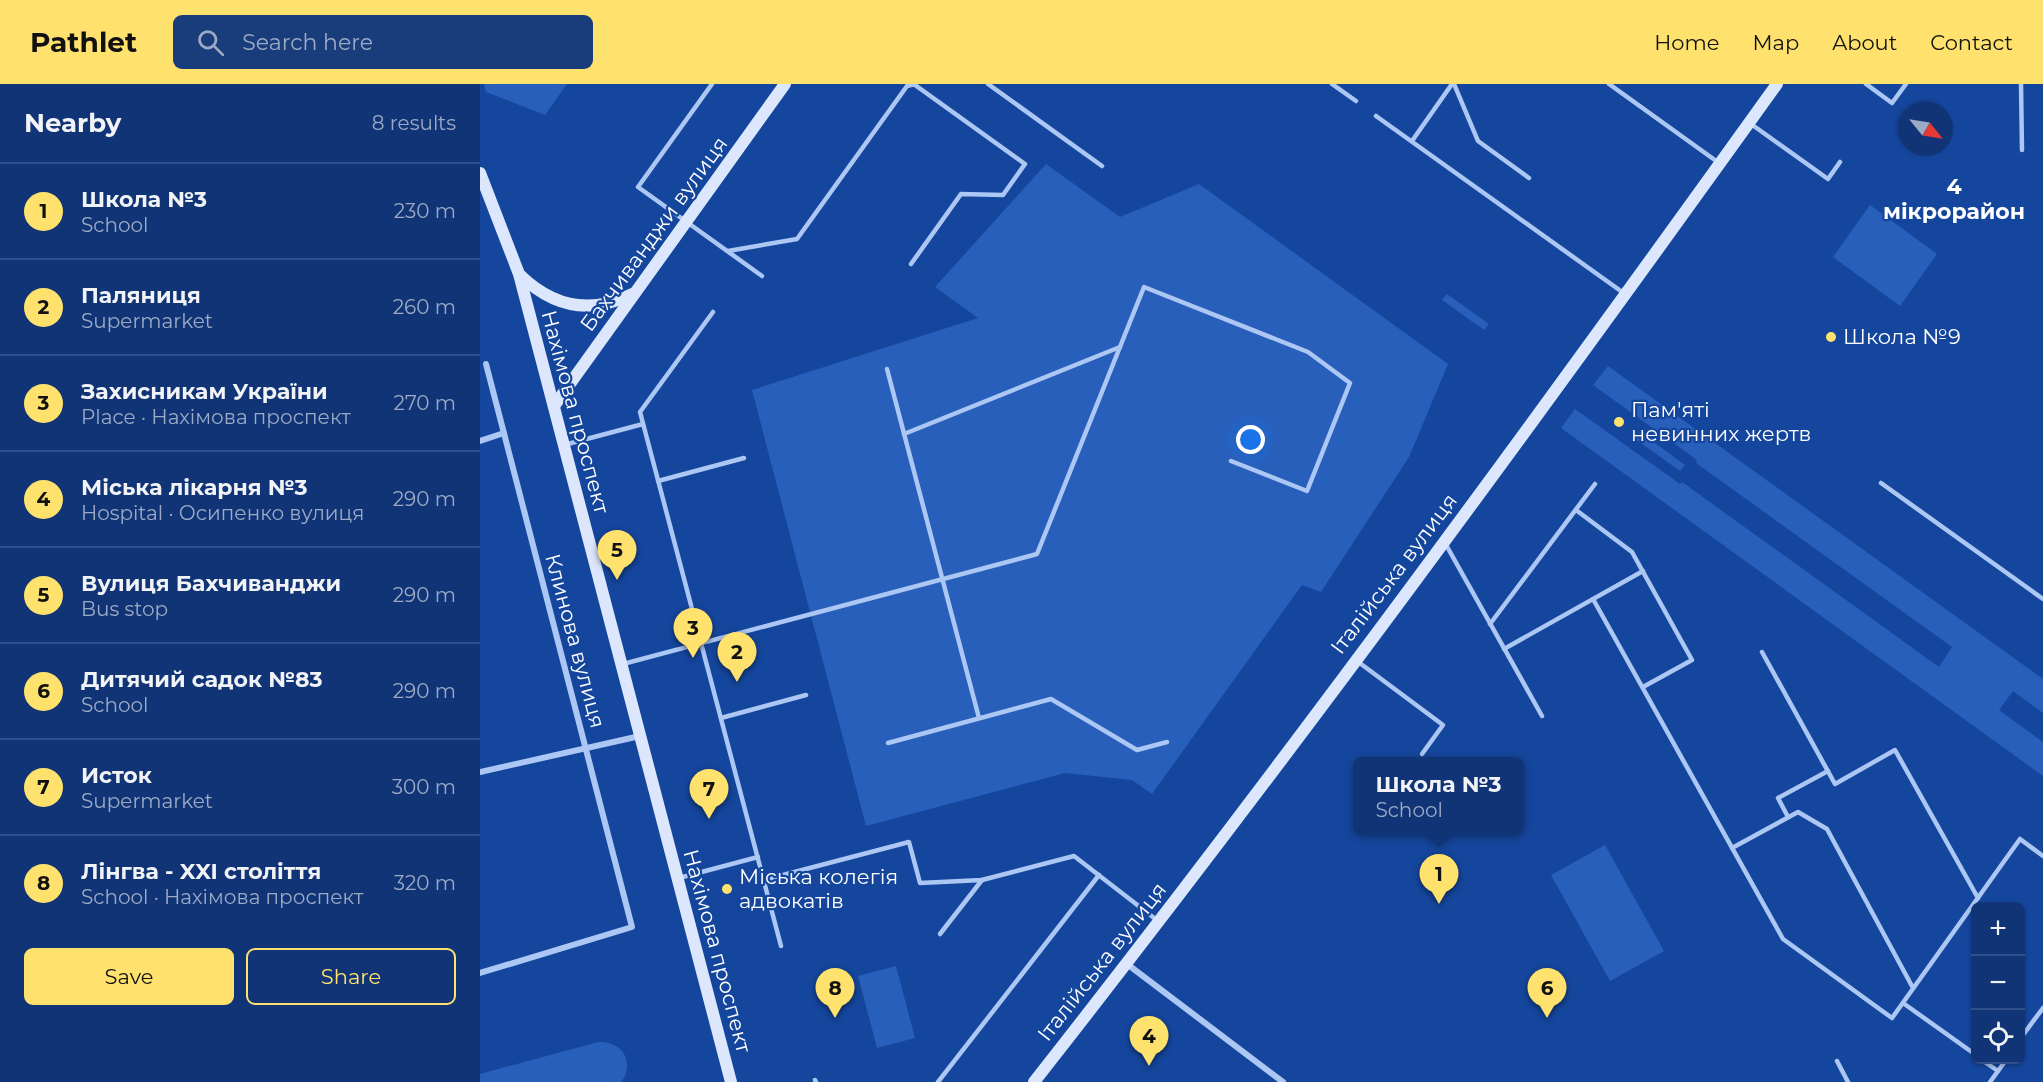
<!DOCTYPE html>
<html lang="en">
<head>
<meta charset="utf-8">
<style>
	:root { --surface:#103476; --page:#193c7b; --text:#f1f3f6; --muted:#9caac5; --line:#304f88; --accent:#ffe16e }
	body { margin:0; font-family:Montserrat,sans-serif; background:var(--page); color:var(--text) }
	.controls { position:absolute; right:18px; bottom:18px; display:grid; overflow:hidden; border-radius:9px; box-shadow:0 2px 4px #0004 }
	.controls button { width:54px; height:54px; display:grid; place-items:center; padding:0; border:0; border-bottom:2px solid var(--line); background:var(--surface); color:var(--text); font:30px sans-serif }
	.compass { position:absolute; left:1419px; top:18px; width:54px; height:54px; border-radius:50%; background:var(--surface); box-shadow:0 2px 4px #0004; rotate:120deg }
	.you { position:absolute; left:771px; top:356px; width:21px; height:21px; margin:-15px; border:4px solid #fff; border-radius:50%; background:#1a73e8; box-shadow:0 0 0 9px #1a73e833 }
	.badge { display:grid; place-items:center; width:39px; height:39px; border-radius:50%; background:var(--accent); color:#111; font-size:20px; font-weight:700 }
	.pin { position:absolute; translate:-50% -50px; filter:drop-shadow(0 2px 3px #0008) }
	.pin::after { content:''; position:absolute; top:32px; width:21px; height:18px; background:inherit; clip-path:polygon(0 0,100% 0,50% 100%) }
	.popup { position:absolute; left:873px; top:673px; width:171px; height:78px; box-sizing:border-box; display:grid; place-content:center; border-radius:9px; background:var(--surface); filter:drop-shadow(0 2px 4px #0005); font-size:20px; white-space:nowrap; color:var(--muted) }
	.popup b { font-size:22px; color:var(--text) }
	.popup::after { content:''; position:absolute; left:50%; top:100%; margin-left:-12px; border:12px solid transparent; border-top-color:var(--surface) }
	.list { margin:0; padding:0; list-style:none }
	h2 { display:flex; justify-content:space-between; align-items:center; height:78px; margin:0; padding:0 24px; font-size:26px }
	h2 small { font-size:20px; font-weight:400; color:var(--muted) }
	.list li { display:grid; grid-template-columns:39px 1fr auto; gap:18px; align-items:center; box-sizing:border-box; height:96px; padding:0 24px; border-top:2px solid var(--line) }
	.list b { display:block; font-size:22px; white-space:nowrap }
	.list p { margin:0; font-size:20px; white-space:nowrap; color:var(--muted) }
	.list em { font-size:20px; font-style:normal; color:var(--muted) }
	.actions { display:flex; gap:12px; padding:18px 24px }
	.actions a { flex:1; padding:14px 0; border:2px solid var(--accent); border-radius:9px; text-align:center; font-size:21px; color:var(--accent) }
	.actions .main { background:var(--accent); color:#111 }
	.icon { flex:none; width:33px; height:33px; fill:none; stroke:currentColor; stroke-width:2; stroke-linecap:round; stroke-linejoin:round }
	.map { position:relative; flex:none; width:1563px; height:998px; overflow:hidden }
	header { display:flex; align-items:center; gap:36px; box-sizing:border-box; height:84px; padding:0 30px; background:var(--accent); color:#111 }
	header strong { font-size:28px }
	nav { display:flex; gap:33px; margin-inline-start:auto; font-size:21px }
	.search { width:420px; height:54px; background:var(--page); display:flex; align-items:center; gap:15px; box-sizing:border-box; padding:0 21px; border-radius:9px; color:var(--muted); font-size:22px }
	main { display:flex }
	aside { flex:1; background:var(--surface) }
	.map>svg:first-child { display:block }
</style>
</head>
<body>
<header>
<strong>Pathlet</strong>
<div class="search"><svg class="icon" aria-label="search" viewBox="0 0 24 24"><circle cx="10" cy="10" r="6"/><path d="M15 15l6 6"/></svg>Search here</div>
<nav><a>Home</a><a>Map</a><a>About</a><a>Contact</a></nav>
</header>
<main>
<aside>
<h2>Nearby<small>8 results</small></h2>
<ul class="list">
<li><span class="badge">1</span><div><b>Школа №3</b><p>School</p></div><em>230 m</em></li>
<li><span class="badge">2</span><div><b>Паляниця</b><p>Supermarket</p></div><em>260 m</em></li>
<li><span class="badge">3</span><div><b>Захисникам України</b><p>Place · Нахімова проспект</p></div><em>270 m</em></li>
<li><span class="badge">4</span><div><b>Міська лікарня №3</b><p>Hospital · Осипенко вулиця</p></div><em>290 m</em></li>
<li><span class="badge">5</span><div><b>Вулиця Бахчиванджи</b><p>Bus stop</p></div><em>290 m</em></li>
<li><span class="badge">6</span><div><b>Дитячий садок №83</b><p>School</p></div><em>290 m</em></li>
<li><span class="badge">7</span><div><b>Исток</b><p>Supermarket</p></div><em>300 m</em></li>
<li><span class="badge">8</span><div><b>Лінгва - XXI століття</b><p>School · Нахімова проспект</p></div><em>320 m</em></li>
</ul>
<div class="actions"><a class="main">Save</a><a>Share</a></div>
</aside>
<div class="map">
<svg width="1563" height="998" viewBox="0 0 1563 998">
	<rect width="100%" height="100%" fill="#15469d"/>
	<g fill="#285fbb">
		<polygon points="4,0 87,0 65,31 6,8"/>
		<polygon points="566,80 640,133 719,100 968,280 929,373 841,508 822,501 672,710 652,696 585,689 386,742 272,306 498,234 455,203"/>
		<polygon points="1390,121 1457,170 1420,222 1353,173"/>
		<polygon points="967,210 1009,240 1004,246 962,216"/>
		<polygon points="1128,282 1563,595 1563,629 1533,607 1519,626 1563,658 1563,692 1081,344 1095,325 1200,400 1202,398 1459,583 1472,563 1216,379 1217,376 1113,301"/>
		<polygon points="1160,348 1205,381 1200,387 1155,355"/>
		<polygon points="1125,761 1184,867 1130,897 1071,791"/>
		<polygon points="416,882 435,954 397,964 378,892"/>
		<path d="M118 958C142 956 156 979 141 998H0V990Z"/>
	</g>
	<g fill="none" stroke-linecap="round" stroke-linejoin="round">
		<g stroke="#acc7f3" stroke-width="4.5">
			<polyline points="232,0 158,103 282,192"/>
			<polyline points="508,0 622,82"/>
			<polyline points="852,0 876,17"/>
			<polyline points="974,0 998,57 1049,94"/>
			<polyline points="1129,0 1239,79"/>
			<polyline points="1386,0 1412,19 1426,0"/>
			<polyline points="1541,0 1542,66"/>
			<polyline points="896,32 1145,210"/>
			<polyline points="1271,40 1348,95 1360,78"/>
			<polyline points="932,57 972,0"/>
			<polyline points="248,167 317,155 427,2 435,0"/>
			<polyline points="431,180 481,110 523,111 545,80 435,1"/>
			<polyline points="233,228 160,328 301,862"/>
			<polyline points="407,285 499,634"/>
			<polyline points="424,350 640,263"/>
			<polyline points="84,361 163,340"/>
			<polyline points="178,397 264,374"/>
			<polyline points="1401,399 1563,515"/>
			<polyline points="1096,426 1152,468 1212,576 1163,603"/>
			<polyline points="965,459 1062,632"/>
			<polyline points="1113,515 1303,855 1412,934 1540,755 1563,772"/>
			<polyline points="1010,540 1115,400"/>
			<polyline points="1024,565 1163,487"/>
			<polyline points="1282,568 1355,700 1415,666 1498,814"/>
			<polyline points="877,577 963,641 942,670"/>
			<polyline points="143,580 557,470 664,203 828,268 870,299 827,407 751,377"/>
			<polyline points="241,634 326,611"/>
			<polyline points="408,659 571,615 657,666 687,658"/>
			<polyline points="1308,733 1298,714 1348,687"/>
			<polyline points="1252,764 1318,728 1347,745 1433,904"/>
			<polyline points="199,794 278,773"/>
			<polyline points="284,796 429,758 440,799 502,796 594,772 678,837"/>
			<polyline points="460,850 502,796"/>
			<polyline points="1423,919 1496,971"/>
			<polyline points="1540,955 1563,924"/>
			<polyline points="1502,976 1518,987"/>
			<polyline points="1357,977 1368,998"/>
			<polyline points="335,996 336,998"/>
			<polyline points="458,998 619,791"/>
			<polyline points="1510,998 1526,976"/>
		</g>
		<g stroke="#acc7f3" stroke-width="6">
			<polyline points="0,357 24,349"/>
			<polyline points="0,688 160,652"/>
			<polyline points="647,880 803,998"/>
			<polyline points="0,889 152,843 6,280"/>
		</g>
		<g stroke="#dce7fd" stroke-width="12">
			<polyline points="0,89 39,190 251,998"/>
			<path d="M40 191C73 223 110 231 152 210"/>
			<polyline points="74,322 305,0"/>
			<path d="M554 998C810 672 1055 337 1297 0"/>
		</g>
	</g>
	<g fill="#ffe16e" stroke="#15469d" stroke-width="2">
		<circle cx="1351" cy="253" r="6"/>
		<circle cx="1139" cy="338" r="6"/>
		<circle cx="247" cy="805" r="6"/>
	</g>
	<g text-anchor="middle" stroke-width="4.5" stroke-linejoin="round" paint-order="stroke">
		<g font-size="21" fill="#fff" stroke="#15469d">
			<text transform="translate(174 150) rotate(-54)" y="7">Бахчиванджи вулиця</text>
			<text transform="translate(95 328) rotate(75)" y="7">Нахімова проспект</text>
			<text transform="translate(914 490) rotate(-53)" y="7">Італійська вулиця</text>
			<text transform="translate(95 557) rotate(75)" y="7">Клинова вулиця</text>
			<text transform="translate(237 867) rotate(75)" y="7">Нахімова проспект</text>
			<text transform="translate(622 878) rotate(-52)" y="7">Італійська вулиця</text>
		</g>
		<g font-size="21" fill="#fff" stroke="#15469d" text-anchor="start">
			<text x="1363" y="260">Школа №9</text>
			<text x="1151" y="333">Пам'яті<tspan x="1151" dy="24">невинних жертв</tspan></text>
			<text x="259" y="800">Міська колегія<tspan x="259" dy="24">адвокатів</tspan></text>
		</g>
		<g font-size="22" font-weight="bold" fill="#fff" stroke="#15469d">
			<text x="1474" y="110">4<tspan x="1474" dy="25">мікрорайон</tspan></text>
		</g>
	</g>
</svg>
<div class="controls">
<button>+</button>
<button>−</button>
<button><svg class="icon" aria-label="locate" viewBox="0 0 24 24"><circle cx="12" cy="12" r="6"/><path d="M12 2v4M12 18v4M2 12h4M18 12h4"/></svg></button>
</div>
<svg class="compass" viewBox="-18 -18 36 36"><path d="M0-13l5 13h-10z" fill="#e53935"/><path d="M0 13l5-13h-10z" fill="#9caac5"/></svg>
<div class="you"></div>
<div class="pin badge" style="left:959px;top:820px">1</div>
<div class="popup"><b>Школа №3</b>School</div>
<div class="pin badge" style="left:257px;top:598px">2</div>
<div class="pin badge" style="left:213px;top:574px">3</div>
<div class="pin badge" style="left:669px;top:982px">4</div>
<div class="pin badge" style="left:137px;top:496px">5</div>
<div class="pin badge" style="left:1067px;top:934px">6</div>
<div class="pin badge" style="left:229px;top:735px">7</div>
<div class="pin badge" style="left:355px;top:934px">8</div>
</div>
</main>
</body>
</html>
